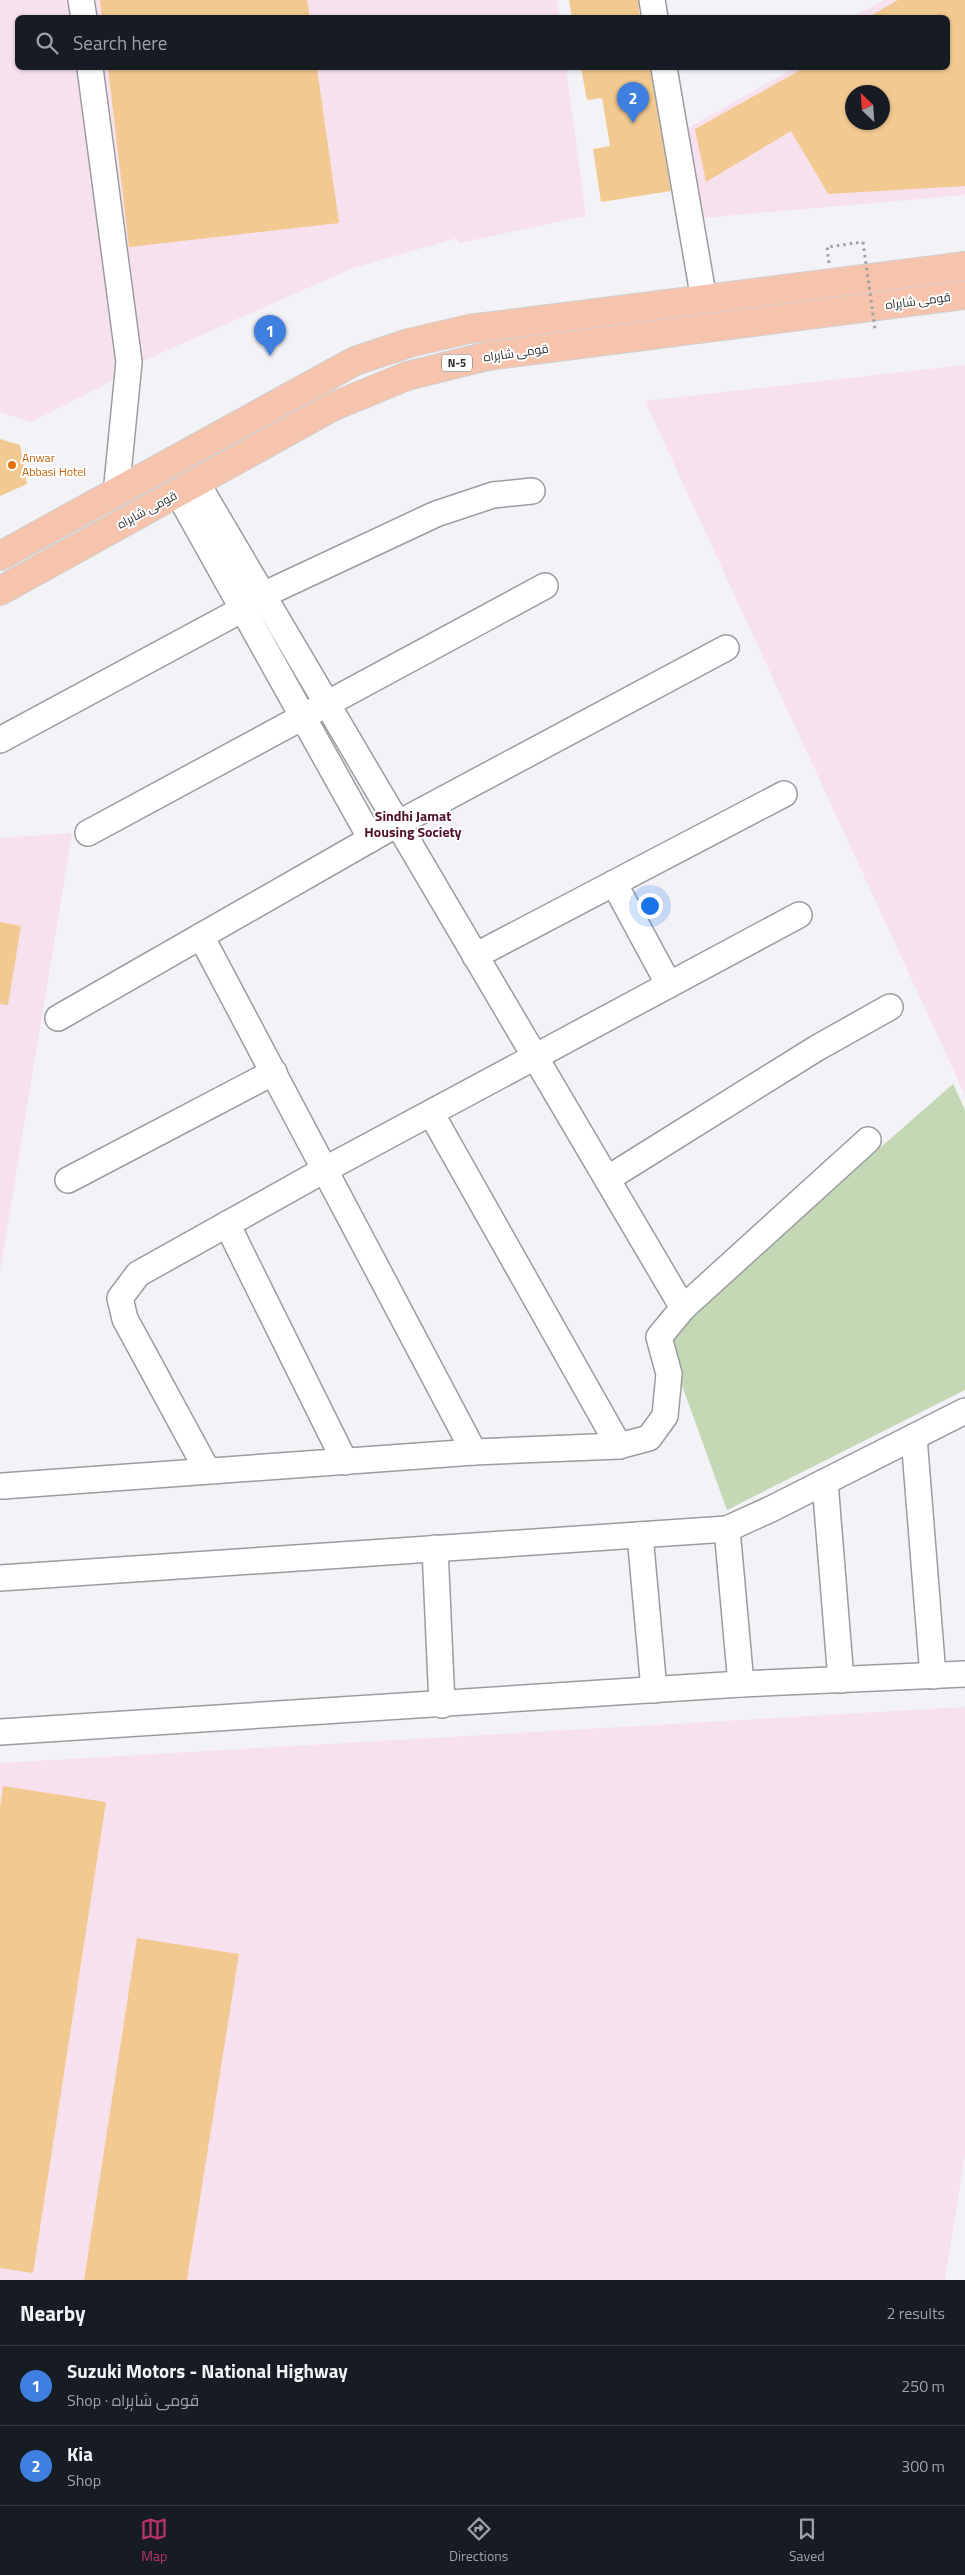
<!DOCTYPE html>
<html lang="en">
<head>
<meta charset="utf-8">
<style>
	:root { --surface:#171b24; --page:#20242c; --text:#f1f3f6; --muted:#9ea1a6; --line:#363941; --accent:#ba316c }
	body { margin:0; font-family:"Titillium Web",Cairo,sans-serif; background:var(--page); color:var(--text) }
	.compass { position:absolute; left:845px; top:85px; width:45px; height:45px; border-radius:50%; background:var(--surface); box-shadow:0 1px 4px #0004; rotate:335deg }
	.you { position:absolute; left:649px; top:905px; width:18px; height:18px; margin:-12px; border:4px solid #fff; border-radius:50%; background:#1a73e8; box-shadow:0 0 0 8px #1a73e833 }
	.badge { display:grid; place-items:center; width:32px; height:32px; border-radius:50%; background:var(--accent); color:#fff; font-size:16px; font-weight:700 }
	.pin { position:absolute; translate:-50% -41px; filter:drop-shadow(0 1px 2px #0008) }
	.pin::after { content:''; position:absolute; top:26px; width:18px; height:15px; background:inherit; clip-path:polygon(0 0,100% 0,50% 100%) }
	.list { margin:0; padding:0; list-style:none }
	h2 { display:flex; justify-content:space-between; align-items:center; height:65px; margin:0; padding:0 20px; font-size:21px }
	h2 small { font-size:16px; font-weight:400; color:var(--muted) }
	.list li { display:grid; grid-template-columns:32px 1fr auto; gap:15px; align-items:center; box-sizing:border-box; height:80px; padding:0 20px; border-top:1px solid var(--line) }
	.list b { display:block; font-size:19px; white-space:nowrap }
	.list p { margin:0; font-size:16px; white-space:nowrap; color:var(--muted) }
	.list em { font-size:16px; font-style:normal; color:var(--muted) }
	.icon { flex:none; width:28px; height:28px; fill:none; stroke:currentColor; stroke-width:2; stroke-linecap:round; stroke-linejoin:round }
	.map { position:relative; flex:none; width:965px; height:2280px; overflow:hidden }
	.search { position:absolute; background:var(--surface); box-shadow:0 1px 4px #0004; left:15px; right:15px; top:15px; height:55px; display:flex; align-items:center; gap:12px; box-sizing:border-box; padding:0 18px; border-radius:8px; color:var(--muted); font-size:19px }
	.sheet { height:225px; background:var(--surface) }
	nav { display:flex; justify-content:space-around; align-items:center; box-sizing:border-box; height:70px; border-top:1px solid var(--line); background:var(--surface); font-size:14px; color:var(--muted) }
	nav a { display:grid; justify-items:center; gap:2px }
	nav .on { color:var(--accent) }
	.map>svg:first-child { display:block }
</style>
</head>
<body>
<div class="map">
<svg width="965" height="2280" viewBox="0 0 965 2280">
	<rect width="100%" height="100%" fill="#f2f2f7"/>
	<g fill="#f8e1ee" fill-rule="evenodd">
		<polygon points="0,0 557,0 559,17 18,18 18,68 566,68 586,216 459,243 457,238 353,268 120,371 114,380 31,422 0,412"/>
		<path d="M884 0H965V195L702 218 685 130 794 68H948V18L852 17ZM852 92H882V122H852Z"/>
		<polygon points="965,365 965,1095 645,401"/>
		<polygon points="72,833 0,1272 0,838"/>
		<polygon points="965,1707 965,2154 945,2280 0,2280 0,1763"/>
	</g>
	<polygon fill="#c4d8b5" points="953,1084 965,1110 965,1390 727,1510 667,1344 674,1328"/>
	<g fill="#f2ca91" fill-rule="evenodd">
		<polygon points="100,0 307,0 310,18 102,18"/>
		<polygon points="569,0 638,0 640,18 572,18"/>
		<path d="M898 0H965V186L828 194 791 131 706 182 695 129 804 68H948V18H867ZM852 92H882V122H852Z"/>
		<polygon points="108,68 317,68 339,223 129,247"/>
		<polygon points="581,68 650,68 671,191 601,202 593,149 610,146 602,98 587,100"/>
		<polygon points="0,439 20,445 27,484 0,496"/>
		<polygon points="0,922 21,926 8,1005 0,1004"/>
		<polygon points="3,1786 106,1802 33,2273 0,2268 0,1808"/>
		<polygon points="137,1938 239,1954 187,2280 84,2280"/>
	</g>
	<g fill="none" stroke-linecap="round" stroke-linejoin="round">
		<g stroke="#9b9ca0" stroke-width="28">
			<g id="minor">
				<polyline points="81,0 84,18"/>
				<polyline points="652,0 655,18"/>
				<polyline points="90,68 129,362 116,494"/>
				<polyline points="664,68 704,300"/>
				<polyline points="197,483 683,1308"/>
				<polyline points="178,493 371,839"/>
				<polyline points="0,740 243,609 263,595 436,514 493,495 532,491"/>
				<polyline points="88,833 545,586"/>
				<polyline points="614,883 669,985"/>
				<polyline points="201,936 474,1452"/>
				<polyline points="475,956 784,794"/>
				<polyline points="58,1018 397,824 726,648"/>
				<polyline points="431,1113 619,1446"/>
				<polyline points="607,1179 817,1048 890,1007"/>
				<polyline points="68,1180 274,1072"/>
				<polyline points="227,1224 345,1462"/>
				<polyline points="914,1437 933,1676"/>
				<polyline points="207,1470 125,1319 120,1298 138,1274 326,1169 799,915"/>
				<polyline points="825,1482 841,1680"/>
				<polyline points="3,1486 474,1452 619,1446 649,1438 665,1416 669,1374 659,1337 683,1308 868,1140"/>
				<polyline points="727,1529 741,1684"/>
				<polyline points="640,1535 654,1690"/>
				<polyline points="435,1548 442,1705"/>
				<polyline points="0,1578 727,1529 771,1509 965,1411"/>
				<polyline points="0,1732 741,1684 965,1674"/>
			</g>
		</g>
		<g stroke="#d0d0d1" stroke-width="30">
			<g id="highway">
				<polyline points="0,556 355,361 409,343 469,329 965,266"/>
				<polyline points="0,591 332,407 407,376 488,356 965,295"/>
			</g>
		</g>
		<polyline stroke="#a0a0a4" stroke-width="3" stroke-dasharray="2.5 4" stroke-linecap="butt" points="829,263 827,247 863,242"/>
		<use href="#minor" stroke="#fff" stroke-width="25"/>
		<use href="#highway" stroke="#f6c3ac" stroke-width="28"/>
		<polyline stroke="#a0a0a4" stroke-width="3" stroke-dasharray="2.5 4" stroke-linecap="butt" points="863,242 875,329"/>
	</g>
	<circle fill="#e8710a" stroke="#fff" stroke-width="2" cx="12" cy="465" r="5"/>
	<g text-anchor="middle" stroke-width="4" stroke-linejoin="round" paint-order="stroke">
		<rect fill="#fff" stroke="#6b6b6c" stroke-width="1" x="442" y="354.5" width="30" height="17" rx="4"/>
		<g font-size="11" font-weight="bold" fill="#2b2b2d">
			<text x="457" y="367">N-5</text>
		</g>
		<g font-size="12" fill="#2b2b2d" stroke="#fff">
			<text transform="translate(918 301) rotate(-7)" y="4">قومی شاہراہ</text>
			<text transform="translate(516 353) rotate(-8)" y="4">قومی شاہراہ</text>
			<text transform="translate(147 510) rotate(-28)" y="4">قومی شاہراہ</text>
		</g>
		<g font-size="12" fill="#c56008" stroke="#fff" text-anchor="start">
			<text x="22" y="462">Anwar<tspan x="22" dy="14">Abbasi Hotel</tspan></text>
		</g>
		<g font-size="14" font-weight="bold" fill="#52102d" stroke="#fff">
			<text x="413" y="821">Sindhi Jamat<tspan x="413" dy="16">Housing Society</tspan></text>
		</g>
	</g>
</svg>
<svg class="compass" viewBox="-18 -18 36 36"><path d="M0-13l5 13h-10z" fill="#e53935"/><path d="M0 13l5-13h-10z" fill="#9ea1a6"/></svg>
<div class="you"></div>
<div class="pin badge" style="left:270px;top:356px;background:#3f7fe0">1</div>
<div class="pin badge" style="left:633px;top:123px;background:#3f7fe0">2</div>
<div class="search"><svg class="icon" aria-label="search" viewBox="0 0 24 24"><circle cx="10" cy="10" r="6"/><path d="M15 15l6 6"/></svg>Search here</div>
</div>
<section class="sheet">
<h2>Nearby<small>2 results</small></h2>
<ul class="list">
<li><span class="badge" style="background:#3f7fe0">1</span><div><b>Suzuki Motors - National Highway</b><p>Shop · قومی شاہراہ</p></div><em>250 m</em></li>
<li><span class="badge" style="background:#3f7fe0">2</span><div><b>Kia</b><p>Shop</p></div><em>300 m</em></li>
</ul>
</section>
<nav>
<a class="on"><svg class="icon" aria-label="map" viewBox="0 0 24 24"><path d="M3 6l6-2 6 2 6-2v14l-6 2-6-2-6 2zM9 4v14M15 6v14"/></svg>Map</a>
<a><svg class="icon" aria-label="directions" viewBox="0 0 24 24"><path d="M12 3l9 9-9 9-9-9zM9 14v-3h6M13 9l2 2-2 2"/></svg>Directions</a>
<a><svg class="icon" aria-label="saved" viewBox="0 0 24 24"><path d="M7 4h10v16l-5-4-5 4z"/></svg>Saved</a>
</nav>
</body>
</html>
